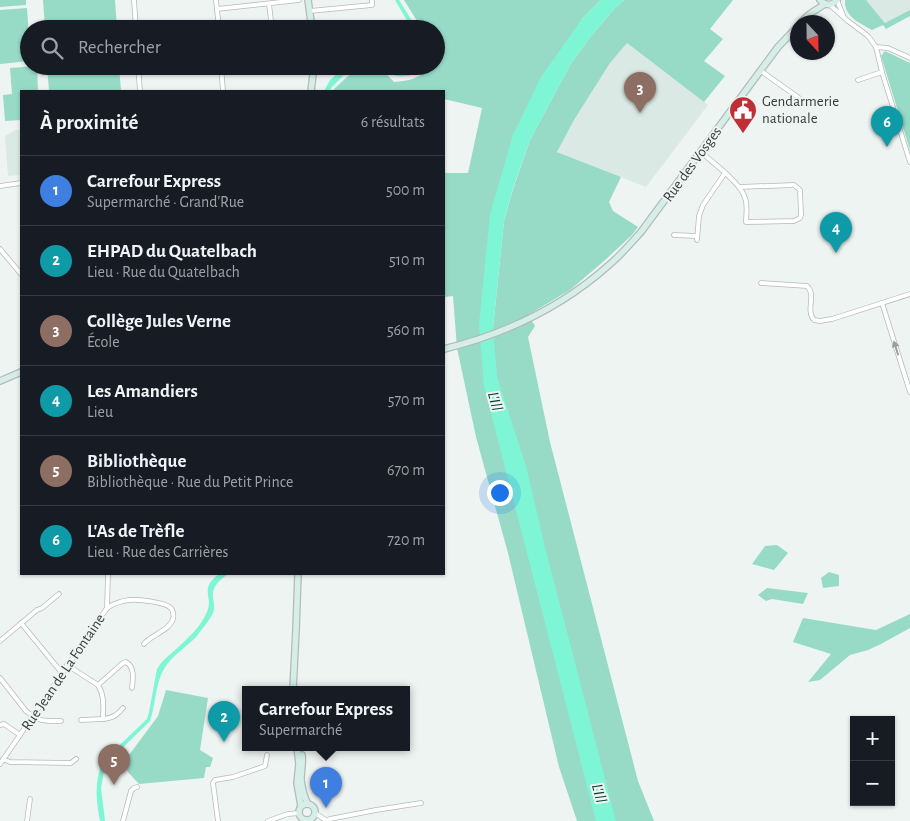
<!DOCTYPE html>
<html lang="fr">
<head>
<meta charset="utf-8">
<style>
	:root { --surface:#171b24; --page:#242831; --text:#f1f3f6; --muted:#9ea1a6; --line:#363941; --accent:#2563eb }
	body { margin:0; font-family:"Alegreya Sans",sans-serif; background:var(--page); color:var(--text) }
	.controls { position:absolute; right:15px; bottom:15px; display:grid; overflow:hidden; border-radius:0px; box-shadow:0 1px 4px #0004 }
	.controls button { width:45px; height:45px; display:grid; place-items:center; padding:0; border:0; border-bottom:1px solid var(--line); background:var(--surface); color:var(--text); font:25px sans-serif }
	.compass { position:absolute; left:790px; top:15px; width:45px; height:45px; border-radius:50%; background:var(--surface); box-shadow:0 1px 4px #0004; rotate:158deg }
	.you { position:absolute; left:499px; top:492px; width:18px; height:18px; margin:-12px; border:4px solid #fff; border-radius:50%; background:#1a73e8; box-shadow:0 0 0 8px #1a73e833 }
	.badge { display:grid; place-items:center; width:32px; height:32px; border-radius:50%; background:var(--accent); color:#fff; font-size:16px; font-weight:700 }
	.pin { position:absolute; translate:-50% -41px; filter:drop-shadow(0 1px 2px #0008) }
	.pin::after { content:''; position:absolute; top:26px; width:18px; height:15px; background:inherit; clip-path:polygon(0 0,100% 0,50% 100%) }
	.popup { position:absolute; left:242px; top:686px; width:168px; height:65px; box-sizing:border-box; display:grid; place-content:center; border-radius:0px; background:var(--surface); filter:drop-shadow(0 1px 4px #0005); font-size:16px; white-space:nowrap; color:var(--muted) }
	.popup b { font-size:19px; color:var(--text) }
	.popup::after { content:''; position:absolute; left:50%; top:100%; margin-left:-10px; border:10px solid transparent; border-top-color:var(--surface) }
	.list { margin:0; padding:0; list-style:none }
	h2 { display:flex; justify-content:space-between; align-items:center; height:65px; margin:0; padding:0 20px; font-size:21px }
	h2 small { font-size:16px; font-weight:400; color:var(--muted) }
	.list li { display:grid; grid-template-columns:32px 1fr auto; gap:15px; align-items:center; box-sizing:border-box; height:70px; padding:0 20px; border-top:1px solid var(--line) }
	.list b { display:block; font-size:19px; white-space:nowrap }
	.list p { margin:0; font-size:16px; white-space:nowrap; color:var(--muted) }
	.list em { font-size:16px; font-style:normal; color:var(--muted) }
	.icon { flex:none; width:28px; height:28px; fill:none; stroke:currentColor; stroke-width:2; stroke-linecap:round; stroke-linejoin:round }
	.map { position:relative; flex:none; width:910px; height:821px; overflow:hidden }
	.search { position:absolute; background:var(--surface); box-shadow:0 1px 4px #0004; left:20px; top:20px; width:425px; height:55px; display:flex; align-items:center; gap:12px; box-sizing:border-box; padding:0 18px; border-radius:28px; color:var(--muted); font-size:19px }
	.panel { position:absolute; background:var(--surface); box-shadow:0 1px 4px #0004; left:20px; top:90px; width:425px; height:485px; border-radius:0px }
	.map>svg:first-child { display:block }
</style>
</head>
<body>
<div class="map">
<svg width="910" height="821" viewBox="0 0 910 821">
	<rect width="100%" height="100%" fill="#eef4f2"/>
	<g fill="#dbe9e5">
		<polygon points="866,0 910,0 910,10 885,23"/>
		<polygon points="627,43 708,105 646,187 557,152 574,120 610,63"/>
		<polygon points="15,130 21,130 21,175 8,176 5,136"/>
	</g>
	<g fill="#97dbc7">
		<polygon points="0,0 26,0 26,5 0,7"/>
		<polygon points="43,0 115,0 117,29 45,29"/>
		<path d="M404 0H601L582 19 513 135 481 341 494 337 493 328 504 221 513 189 530 140 570 65 591 36 615 8 624 0H733L710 29 723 39 704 61 725 76 704 102 627 43 610 63 574 120 557 152 621 177 609 202 613 211 638 227 632 235 604 261 570 290 528 315 535 326 528 337 550 442 638 781 654 821H577L559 767 508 553 476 437 457 348 453 296 444 297V173H468L482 108 444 99V91H333L334 89 359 66H379L394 82C409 81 421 78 431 66H436V60L438 57 436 53V29H422Z"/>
		<path d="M845 0H866L885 23 910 10V16L886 29 883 25 872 30C860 23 844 17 845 0Z"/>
		<polygon points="27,8 29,38 29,61 0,64 0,10"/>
		<polygon points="885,51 910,63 910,150 881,56"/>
		<polygon points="37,66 38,91 21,91 21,120 5,121 3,95 12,94 10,68"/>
		<polygon points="47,66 119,66 121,91 49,91"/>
		<polygon points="777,545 788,553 774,570 752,564 765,546"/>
		<polygon points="829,572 839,575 839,586 823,588 821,578"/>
		<polygon points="767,588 808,593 803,604 772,599 766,601 758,595"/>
		<polygon points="910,614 910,628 881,644 868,650 850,655 820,680 808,682 831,654 793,642 803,618 876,630"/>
		<polygon points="166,690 208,698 200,750 213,758 210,767 206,767 204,778 139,784 127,771 129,755 158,716"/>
	</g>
	<g fill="#7ef5d5">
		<polygon points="395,0 399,0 417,29 412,29"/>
		<polygon points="601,0 624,0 615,8 591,36 570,65 530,140 513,188 504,221 493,328 497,377 526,466 545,547 616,821 596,821 484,386 479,324 490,214 513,135 541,77 582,19"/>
		<polygon points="346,66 353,66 331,88 330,91 324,91 330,80"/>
		<path d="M385 66H391L393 69 399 71 411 70 417 66H427C419 74 400 81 390 73 388 71 386 69 385 66Z"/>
		<path d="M219 574H228C220 580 211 587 213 598 214 604 215 608 213 613 209 621 202 629 197 636 187 647 172 655 164 669 155 684 156 704 150 721L108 762 104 771 101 788 105 821H100C96 800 94 781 103 761L147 719 149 712 157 669 161 663C176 648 198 633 207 612 214 595 198 590 219 574Z"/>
	</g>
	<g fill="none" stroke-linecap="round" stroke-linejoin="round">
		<g stroke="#b4bab8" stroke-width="5.5">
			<g id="street">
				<polyline points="134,0 136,29"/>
				<polyline points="216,0 219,29"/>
				<polyline points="837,0 843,15"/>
				<polyline points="269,4 272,29"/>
				<polyline points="830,5 848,21 868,36 876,47 888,48 910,58"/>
				<polyline points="217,9 299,0"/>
				<polyline points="310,11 372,5 372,0"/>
				<polyline points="876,47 882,72 910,162"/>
				<polyline points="138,66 140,91"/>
				<polyline points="221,66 223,91"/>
				<polyline points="761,71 799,98"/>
				<polyline points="858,80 882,72"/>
				<path d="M701 152C713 163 741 183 745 198 748 206 746 215 746 222L794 221 800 218 801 215 800 190 794 185 739 187"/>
				<polyline points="0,186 21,183"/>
				<polyline points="674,235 697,236"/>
				<polyline points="697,240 699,216 703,205 725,173"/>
				<polyline points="0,249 21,274"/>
				<path d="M761 283 807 286C817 295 805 310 814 320L820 321 832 319 910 294"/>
				<polyline points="882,303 910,392"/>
				<polyline points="107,608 108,574"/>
				<polyline points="21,623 62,673"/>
				<polyline points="0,641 37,610 42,608 59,594"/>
				<polyline points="67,665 98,685"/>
				<path d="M0 678 26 711C39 722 45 721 61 721"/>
				<path d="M123 708C117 715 113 718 103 719 103 707 105 696 98 685L123 663 126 662C135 667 133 679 132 688"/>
				<polyline points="81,720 103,719"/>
				<polyline points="0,725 4,724 20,735"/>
				<polyline points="3,759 10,762 71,763 76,759"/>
				<path d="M0 764 107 608C113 604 121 601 129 600 137 599 165 602 171 608 173 610 174 616 173 619 169 631 151 635 144 644"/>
				<polyline points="315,813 327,821"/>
				<polyline points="27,821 30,799"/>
				<polyline points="123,821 131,791 134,788 137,787"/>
				<polyline points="218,821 213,783 215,780 233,777 265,766 267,755"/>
				<polyline points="268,821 288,814 299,813"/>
				<polyline points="327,821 330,819 376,810 421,803"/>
			</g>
		</g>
		<g stroke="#b4bab8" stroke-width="8">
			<g id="secondary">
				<polyline points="308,0 312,29"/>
				<path d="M820 0C825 6 832 6 837 0"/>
				<polyline points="801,22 811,13 825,4"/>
				<polyline points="311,91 314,66"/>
				<path d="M444 349C505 334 562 307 609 265 621 255 631 243 641 232L778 47 798 26"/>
				<polyline points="0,381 21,372"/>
				<polyline points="293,689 296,630 298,574"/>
				<polyline points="297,747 299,764 297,783 301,806"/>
				<path d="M302 755C303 763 301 771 301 780 302 788 304 797 308 804"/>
				<circle cx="307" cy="812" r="8"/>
			</g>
		</g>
		<use href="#street" stroke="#fff" stroke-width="4"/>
		<use href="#secondary" stroke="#d5efe8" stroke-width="5.5"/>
	</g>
	<defs><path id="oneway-solid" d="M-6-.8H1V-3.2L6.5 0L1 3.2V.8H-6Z" transform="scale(1.25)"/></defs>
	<use fill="#9c9e9d" href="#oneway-solid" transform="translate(896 348) rotate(-107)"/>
	<defs>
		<g id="civic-pin" transform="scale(1.4375)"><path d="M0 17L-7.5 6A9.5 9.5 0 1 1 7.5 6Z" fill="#bf2f35" stroke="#eef4f2"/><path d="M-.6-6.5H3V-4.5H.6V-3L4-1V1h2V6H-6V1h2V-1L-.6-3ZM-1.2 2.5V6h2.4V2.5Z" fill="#fff"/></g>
	</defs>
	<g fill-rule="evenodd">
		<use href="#civic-pin" x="743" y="110"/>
	</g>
	<g text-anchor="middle" stroke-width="4" stroke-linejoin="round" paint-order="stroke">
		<g font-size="15" fill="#393c3b" stroke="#eef4f2" text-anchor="start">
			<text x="762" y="106">Gendarmerie<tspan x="762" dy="17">nationale</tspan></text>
		</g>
		<g font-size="15" fill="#393c3b" stroke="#eef4f2">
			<text transform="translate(692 164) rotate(-54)" y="5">Rue des Vosges</text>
			<text transform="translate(63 672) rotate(-56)" y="5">Rue Jean de La Fontaine</text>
		</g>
		<g font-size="16" font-style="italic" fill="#043d31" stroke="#eef4f2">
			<text transform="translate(496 401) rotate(75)" y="6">L'Ill</text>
			<text transform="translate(600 793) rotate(75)" y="6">L'Ill</text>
		</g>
	</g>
</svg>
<div class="controls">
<button>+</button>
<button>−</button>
</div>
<svg class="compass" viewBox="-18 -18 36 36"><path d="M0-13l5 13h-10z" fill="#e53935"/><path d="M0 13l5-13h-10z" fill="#9ea1a6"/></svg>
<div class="you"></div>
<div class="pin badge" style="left:326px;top:808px;background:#3f7fe0">1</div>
<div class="popup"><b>Carrefour Express</b>Supermarché</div>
<div class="pin badge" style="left:224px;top:742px;background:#0f9aa8">2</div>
<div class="pin badge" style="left:640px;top:113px;background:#8d6e63">3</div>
<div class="pin badge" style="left:836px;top:253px;background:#0f9aa8">4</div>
<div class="pin badge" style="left:114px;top:785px;background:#8d6e63">5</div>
<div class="pin badge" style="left:887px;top:147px;background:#0f9aa8">6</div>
<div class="search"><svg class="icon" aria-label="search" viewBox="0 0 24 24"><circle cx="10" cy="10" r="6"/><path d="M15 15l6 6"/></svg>Rechercher</div>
<section class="panel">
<h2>À proximité<small>6 résultats</small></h2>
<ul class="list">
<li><span class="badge" style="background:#3f7fe0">1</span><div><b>Carrefour Express</b><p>Supermarché · Grand'Rue</p></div><em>500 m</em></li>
<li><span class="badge" style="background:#0f9aa8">2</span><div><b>EHPAD du Quatelbach</b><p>Lieu · Rue du Quatelbach</p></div><em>510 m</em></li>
<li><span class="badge" style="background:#8d6e63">3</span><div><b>Collège Jules Verne</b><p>École</p></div><em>560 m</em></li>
<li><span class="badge" style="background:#0f9aa8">4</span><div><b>Les Amandiers</b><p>Lieu</p></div><em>570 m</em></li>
<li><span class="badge" style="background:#8d6e63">5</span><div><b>Bibliothèque</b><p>Bibliothèque · Rue du Petit Prince</p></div><em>670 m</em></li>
<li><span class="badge" style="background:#0f9aa8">6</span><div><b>L'As de Trèfle</b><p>Lieu · Rue des Carrières</p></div><em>720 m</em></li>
</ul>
</section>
</div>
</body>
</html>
